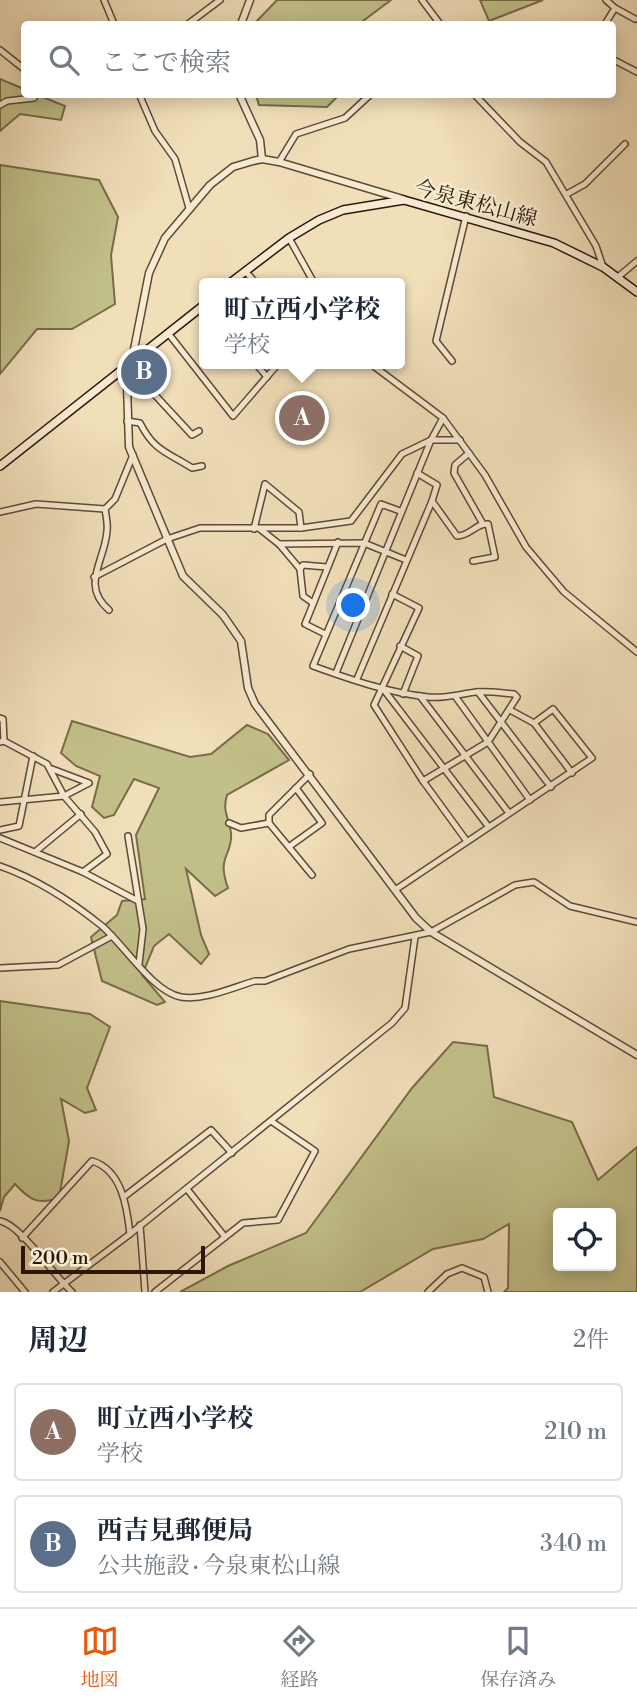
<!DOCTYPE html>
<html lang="ja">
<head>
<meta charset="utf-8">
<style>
	:root { --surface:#fff; --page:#f2f2f3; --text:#1f2937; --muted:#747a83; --line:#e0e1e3; --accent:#ea580c }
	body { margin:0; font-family:"Libre Bodoni","Noto Serif JP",serif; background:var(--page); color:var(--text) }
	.controls { position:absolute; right:21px; bottom:21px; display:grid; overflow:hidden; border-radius:7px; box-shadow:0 4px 18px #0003 }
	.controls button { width:63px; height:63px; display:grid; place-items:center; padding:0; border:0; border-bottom:2px solid var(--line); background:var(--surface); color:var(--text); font:35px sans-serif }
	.scale { position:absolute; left:21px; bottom:18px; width:184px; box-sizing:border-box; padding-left:7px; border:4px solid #2d1805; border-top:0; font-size:19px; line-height:24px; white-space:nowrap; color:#2d1805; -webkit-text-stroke:5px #f6ead2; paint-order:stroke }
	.you { position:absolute; left:354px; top:606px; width:24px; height:24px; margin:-18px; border:5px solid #fff; border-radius:50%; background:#1a73e8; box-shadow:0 0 0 10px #1a73e833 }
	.badge { display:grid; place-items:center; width:46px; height:46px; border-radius:50%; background:var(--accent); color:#fff; font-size:23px; font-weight:700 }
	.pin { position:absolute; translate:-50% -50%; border:4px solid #fff; box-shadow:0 2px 7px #0006 }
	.popup { position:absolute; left:199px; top:278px; width:206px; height:91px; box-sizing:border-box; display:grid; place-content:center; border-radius:7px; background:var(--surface); filter:drop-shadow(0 2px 5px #0005); font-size:23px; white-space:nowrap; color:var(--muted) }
	.popup b { font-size:26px; color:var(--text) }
	.popup::after { content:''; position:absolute; left:50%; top:100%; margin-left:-14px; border:14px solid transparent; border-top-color:var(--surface) }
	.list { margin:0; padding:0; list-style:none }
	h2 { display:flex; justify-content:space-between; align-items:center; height:91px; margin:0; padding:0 28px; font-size:30px }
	h2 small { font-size:23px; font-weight:400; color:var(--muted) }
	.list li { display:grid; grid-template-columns:46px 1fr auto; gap:21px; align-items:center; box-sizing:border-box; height:98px; margin:0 14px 14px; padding:0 14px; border:2px solid var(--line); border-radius:7px }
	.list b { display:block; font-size:26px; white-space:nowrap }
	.list p { margin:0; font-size:23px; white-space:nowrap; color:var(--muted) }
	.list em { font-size:23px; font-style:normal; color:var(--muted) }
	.icon { flex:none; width:38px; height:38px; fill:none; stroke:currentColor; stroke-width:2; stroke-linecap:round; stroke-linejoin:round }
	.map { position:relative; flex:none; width:637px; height:1292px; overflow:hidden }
	.search { position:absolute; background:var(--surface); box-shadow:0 4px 18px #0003; left:21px; right:21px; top:21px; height:77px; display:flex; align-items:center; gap:18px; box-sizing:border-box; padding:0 24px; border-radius:7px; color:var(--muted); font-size:26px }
	.sheet { height:315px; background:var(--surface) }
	nav { display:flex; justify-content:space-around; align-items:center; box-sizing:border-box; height:98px; border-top:2px solid var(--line); background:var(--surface); font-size:19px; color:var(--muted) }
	nav a { display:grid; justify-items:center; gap:4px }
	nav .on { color:var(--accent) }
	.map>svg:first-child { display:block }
</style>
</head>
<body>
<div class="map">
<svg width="637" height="1292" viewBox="0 0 637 1292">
	<rect width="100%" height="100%" fill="#f1dfba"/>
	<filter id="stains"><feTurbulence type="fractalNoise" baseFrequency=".00286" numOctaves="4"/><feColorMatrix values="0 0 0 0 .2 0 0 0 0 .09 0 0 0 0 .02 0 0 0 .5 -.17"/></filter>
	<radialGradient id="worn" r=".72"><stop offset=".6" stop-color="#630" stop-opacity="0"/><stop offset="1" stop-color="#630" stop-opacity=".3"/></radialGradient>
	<g fill="#c2c08a" stroke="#786c48" stroke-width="2" fill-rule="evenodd">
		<polygon points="277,0 391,0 359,24 254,24"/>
		<polygon points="480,0 543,0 489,21"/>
		<polygon points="0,79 24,89 24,94 38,95 65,106 61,120 20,114 0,131"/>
		<polygon points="256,95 256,94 339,95 327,107 259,105"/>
		<polygon points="0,165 99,180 118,217 111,255 115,304 72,329 37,329 0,374"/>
		<path d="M72 721 190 757 211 754 247 725 268 734 289 760 227 795C222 812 229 817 231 833 233 856 216 855 228 888L215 896 186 869 201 935 209 954 201 964 169 934 154 946 142 975 165 1002 157 1005 102 981 91 937 117 915 122 901 145 899 136 835 159 788 134 779 114 815 104 818 92 807 100 776 76 766 61 753Z"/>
		<path d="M0 1001 90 1014 110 1027 87 1088 96 1110 85 1113 61 1099 69 1141 59 1198C37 1205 30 1200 15 1184L4 1197 0 1211Z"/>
		<path d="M453 1042 487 1046 494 1097 572 1122 598 1180 637 1147V1292H504L508 1288 509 1224 483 1239 433 1249 360 1292H180L228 1266 306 1233 412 1088ZM558 1213H611V1266H558Z"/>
	</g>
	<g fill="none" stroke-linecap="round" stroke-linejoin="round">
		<g stroke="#5e4a32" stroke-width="8">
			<g id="minor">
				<polyline points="104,0 114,24"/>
				<polyline points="422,0 440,24"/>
				<polyline points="615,8 635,19"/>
				<polyline points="188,24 220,0"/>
				<polyline points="605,24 615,8 606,0"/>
				<polyline points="0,50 24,69"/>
				<polyline points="612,59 637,72"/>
				<polyline points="139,94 155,131 175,159 189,208"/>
				<polyline points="474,94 520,142 546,162 596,246 603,267"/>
				<polyline points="0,105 7,101 34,98 36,94"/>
				<polyline points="279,162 296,134 345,118 371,94"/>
				<polyline points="567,194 585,184 625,144"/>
				<polyline points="289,238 314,283"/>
				<polyline points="245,271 256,283"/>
				<polyline points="618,277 637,261"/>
				<polyline points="168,333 233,416 278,364"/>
				<polyline points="148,349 155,395 192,435 199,431"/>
				<polyline points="452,361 436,341 466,216"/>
				<polyline points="256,364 267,377"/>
				<polyline points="371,364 443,418 485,475 526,547 564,592 637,652"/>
				<path d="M127 421 140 423C154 451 167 452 192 468L202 466"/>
				<polyline points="469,453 455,465 454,473 483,524"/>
				<path d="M417 473 437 485 432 501 457 536C470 536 476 523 488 524L495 557 473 561"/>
				<path d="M105 509C106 516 108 524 107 531 105 561 80 585 109 610"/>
				<polyline points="0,512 36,504 105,509 115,499 133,455"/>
				<polyline points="254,529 265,484 299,512 301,528"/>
				<polyline points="260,529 279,544 300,569 303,565 327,567"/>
				<polyline points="279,544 364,543 406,560"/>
				<polyline points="300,569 303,596 313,603"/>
				<polyline points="94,577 167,539 200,528 301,528 351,521 402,454 431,440 443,418"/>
				<path d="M392 594 419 608 382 688 374 705 423 781 488 742 517 697 514 694C502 693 488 691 476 692 460 694 444 699 428 697 389 693 349 679 313 666L381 504 400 511"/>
				<polyline points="325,634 305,624 338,542"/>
				<polyline points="400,646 418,656 403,694"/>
				<polyline points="336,673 431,440 460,440"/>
				<polyline points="357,679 432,501"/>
				<polyline points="384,690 488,826"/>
				<polyline points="478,692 551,787"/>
				<polyline points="420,696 509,813"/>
				<polyline points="455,696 530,800"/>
				<polyline points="510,710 534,723 572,773"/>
				<polyline points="0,718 3,719 4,741"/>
				<polyline points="0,742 4,741 47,764 64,796 95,832 107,854 83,872 0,838"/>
				<polyline points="423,781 466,840"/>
				<polyline points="0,802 64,796 89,783 52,769"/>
				<polyline points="229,823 241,828 269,823 312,875"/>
				<polyline points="269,823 269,815 310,774"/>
				<polyline points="0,830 19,826 33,756"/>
				<polyline points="128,836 143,929 139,964"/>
				<polyline points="290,846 322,823 296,788"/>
				<polyline points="35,852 81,814"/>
				<path d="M0 866C37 879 71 901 102 926 124 945 153 992 181 997 204 1001 234 987 255 981H265L349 949 431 932 515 885 534 882 570 906 637 922"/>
				<polyline points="81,871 138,901"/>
				<polyline points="395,890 592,758 553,709 534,723"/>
				<polyline points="0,968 58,965 112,936"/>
				<polyline points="187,1189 225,1237"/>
				<polyline points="125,1196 211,1130 232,1153"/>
				<path d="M0 1221C21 1225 54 1276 72 1292"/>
				<polyline points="140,1225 145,1292"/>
				<path d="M22 1238 92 1161C122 1170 127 1207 130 1234"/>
				<polyline points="0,1262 25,1292"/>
				<polyline points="53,1292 130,1234 392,1023 405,1008 415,937"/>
				<polyline points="155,1292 243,1223 278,1220 315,1151 271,1121"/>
				<polyline points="428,1292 447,1274 462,1268 484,1277 488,1292"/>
			</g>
		</g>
		<g stroke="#5e4a32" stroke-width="9">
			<g id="tertiary">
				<polyline points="241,24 250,0"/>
				<polyline points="239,94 260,140 262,159"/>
				<polyline points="403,199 279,162 262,159 253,161 233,167 210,185 165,238 149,273 127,385 129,447 183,576 223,615 241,641 248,688 255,704 416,918 431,932 637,1055"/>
			</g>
		</g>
		<g stroke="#2d1805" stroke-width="10">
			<g id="secondary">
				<polyline points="230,283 289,238 319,220 343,210 404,200 554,243 603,267 637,292"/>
				<polyline points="0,466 204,305"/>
			</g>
		</g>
		<use href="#minor" stroke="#f6ead2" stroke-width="5"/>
		<use href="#tertiary" stroke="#f6ead2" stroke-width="6"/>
		<use href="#secondary" stroke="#f6ead2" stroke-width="7"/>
	</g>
	<g text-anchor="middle" stroke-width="5" stroke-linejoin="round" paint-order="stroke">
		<g font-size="21" fill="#2d1805" stroke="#f6ead2">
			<text transform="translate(476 203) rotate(15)" y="7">今泉東松山線</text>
		</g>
	</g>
	<rect width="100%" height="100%" filter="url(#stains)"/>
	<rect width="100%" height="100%" fill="url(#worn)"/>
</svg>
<div class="controls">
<button><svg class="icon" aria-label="locate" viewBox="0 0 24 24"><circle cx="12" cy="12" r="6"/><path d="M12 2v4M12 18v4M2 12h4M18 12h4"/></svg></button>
</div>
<div class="scale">200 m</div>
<div class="you"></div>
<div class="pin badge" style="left:302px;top:418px;background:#8d6e63">A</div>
<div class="popup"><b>町立西小学校</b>学校</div>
<div class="pin badge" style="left:144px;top:372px;background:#5c6f8a">B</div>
<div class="search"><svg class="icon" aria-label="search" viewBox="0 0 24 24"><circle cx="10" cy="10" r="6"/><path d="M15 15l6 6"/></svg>ここで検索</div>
</div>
<section class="sheet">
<h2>周辺<small>2件</small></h2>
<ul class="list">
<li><span class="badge" style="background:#8d6e63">A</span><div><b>町立西小学校</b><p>学校</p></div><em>210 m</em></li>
<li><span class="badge" style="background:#5c6f8a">B</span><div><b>西吉見郵便局</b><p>公共施設 · 今泉東松山線</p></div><em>340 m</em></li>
</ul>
</section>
<nav>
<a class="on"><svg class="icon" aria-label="map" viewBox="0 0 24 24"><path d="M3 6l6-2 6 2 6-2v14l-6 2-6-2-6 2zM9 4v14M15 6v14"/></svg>地図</a>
<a><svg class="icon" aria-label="directions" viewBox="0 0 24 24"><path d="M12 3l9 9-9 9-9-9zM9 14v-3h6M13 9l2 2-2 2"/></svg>経路</a>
<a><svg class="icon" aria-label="saved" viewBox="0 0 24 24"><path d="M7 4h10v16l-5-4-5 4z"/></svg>保存済み</a>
</nav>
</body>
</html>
